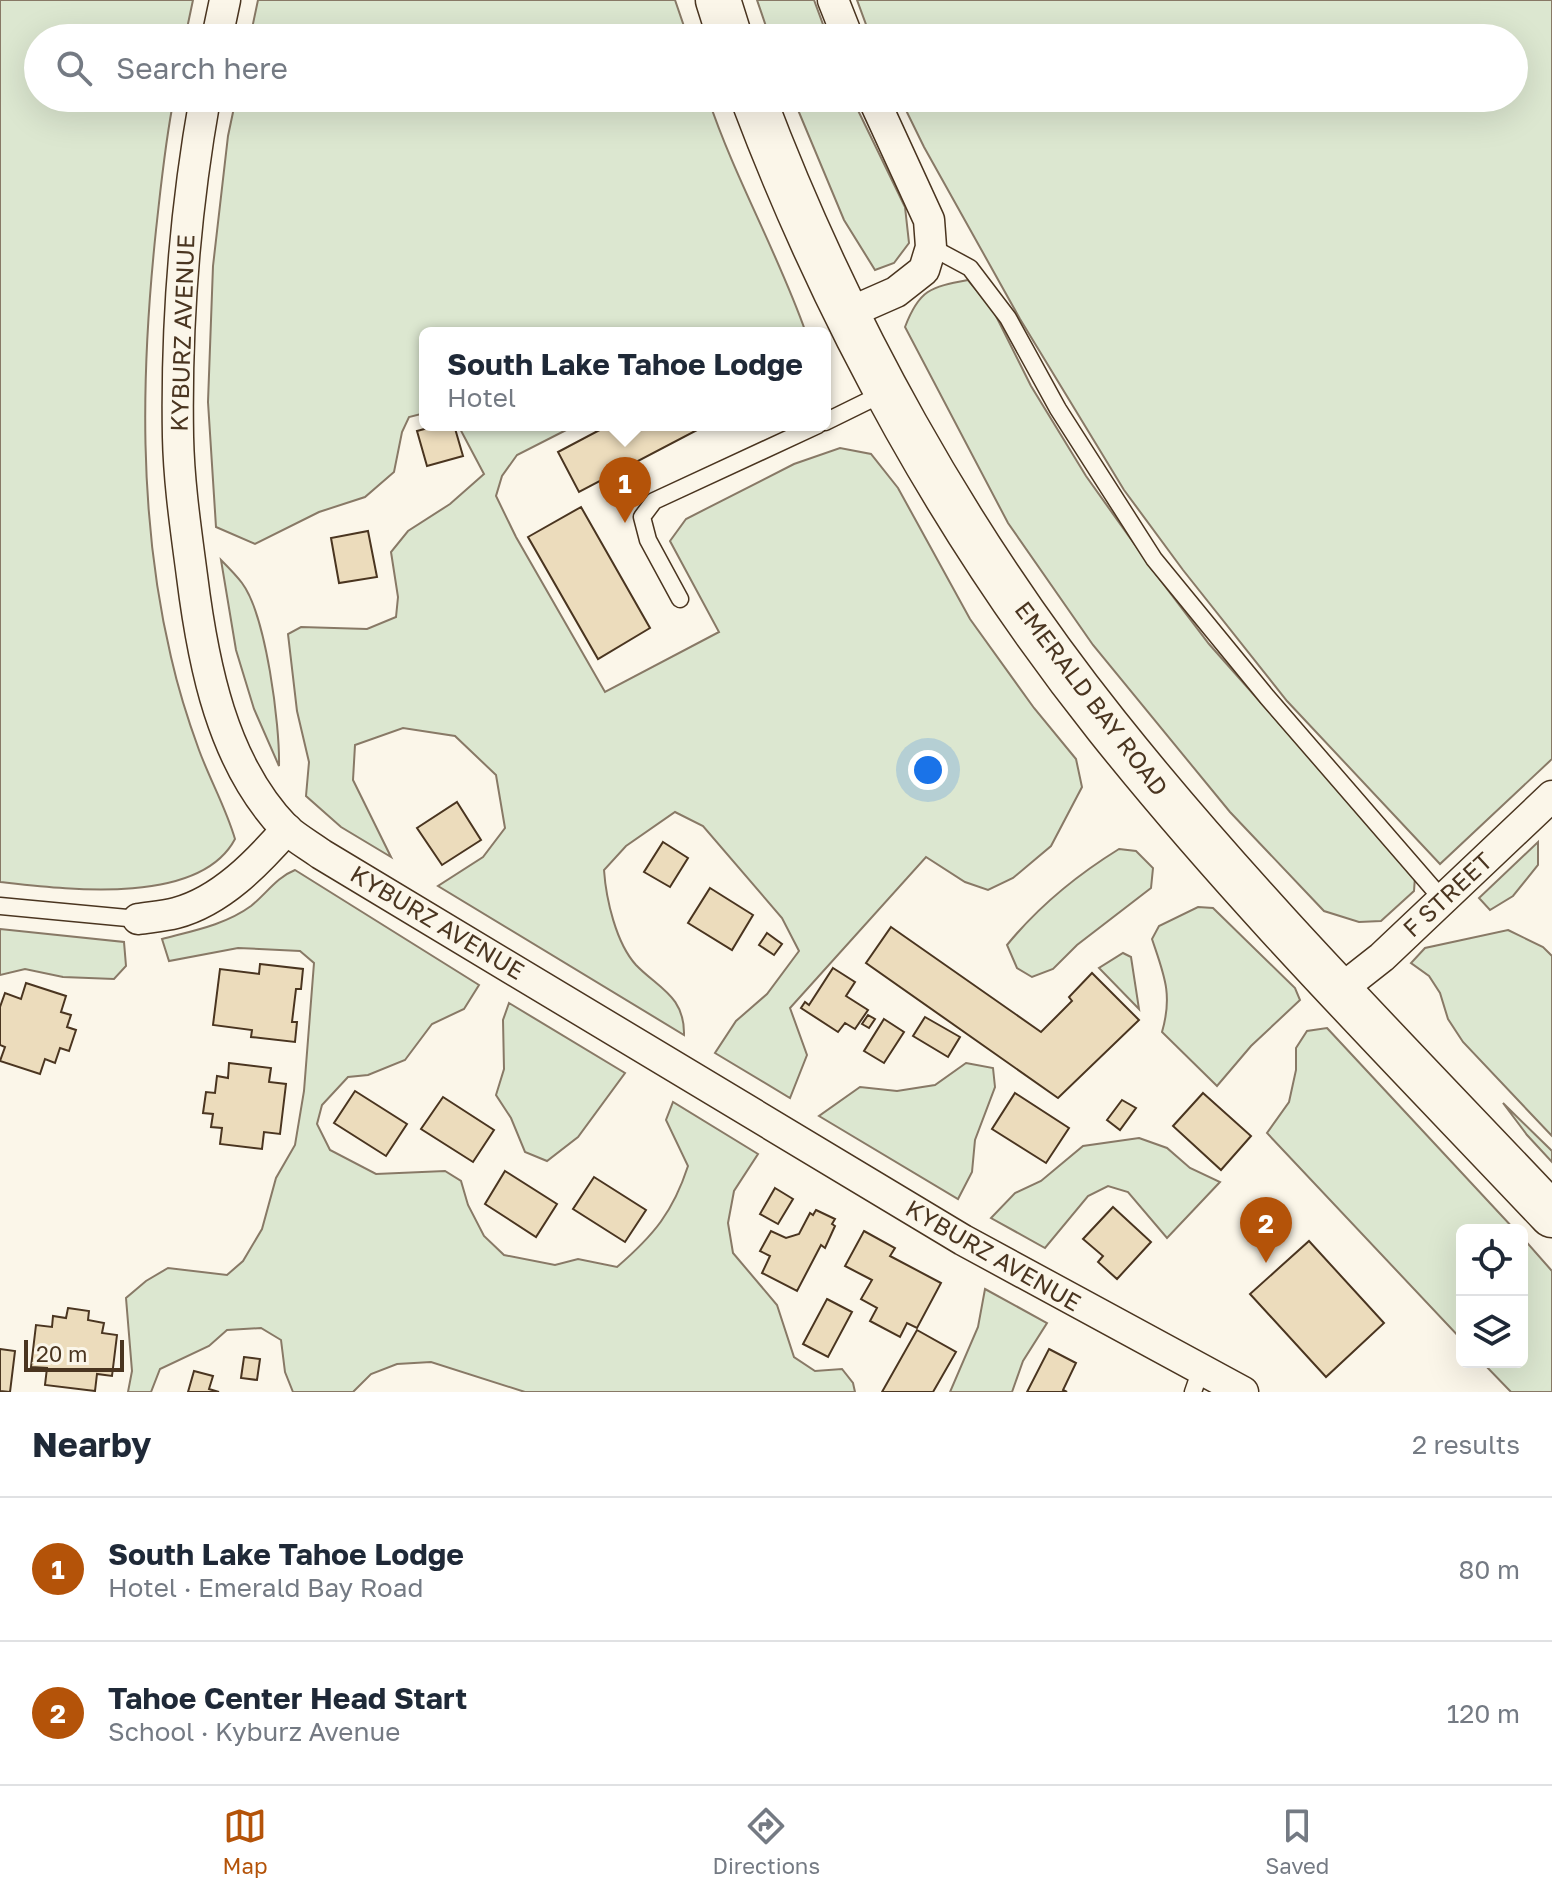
<!DOCTYPE html>
<html lang="en">
<head>
<meta charset="utf-8">
<style>
	:root { --surface:#fff; --page:#f6f6f7; --text:#1f2937; --muted:#747a83; --line:#e0e1e3; --accent:#b45309 }
	body { margin:0; font-family:"Golos Text",sans-serif; background:var(--page); color:var(--text) }
	.controls { position:absolute; right:24px; bottom:24px; display:grid; overflow:hidden; border-radius:12px; box-shadow:0 8px 32px #0002 }
	.controls button { width:72px; height:72px; display:grid; place-items:center; padding:0; border:0; border-bottom:2px solid var(--line); background:var(--surface); color:var(--text); font:40px sans-serif }
	.scale { position:absolute; left:24px; bottom:20px; width:100px; box-sizing:border-box; padding-left:8px; border:4px solid #4a3520; border-top:0; font-size:22px; line-height:28px; white-space:nowrap; color:#4a3520; -webkit-text-stroke:6px #fbf6e9; paint-order:stroke }
	.you { position:absolute; left:928px; top:770px; width:28px; height:28px; margin:-20px; border:6px solid #fff; border-radius:50%; background:#1a73e8; box-shadow:0 0 0 12px #1a73e833 }
	.badge { display:grid; place-items:center; width:52px; height:52px; border-radius:50%; background:var(--accent); color:#fff; font-size:26px; font-weight:700 }
	.pin { position:absolute; translate:-50% -66px; filter:drop-shadow(0 2px 4px #0008) }
	.pin::after { content:''; position:absolute; top:42px; width:28px; height:24px; background:inherit; clip-path:polygon(0 0,100% 0,50% 100%) }
	.popup { position:absolute; left:419px; top:327px; width:412px; height:104px; box-sizing:border-box; display:grid; place-content:center; border-radius:12px; background:var(--surface); filter:drop-shadow(0 2px 6px #0005); font-size:26px; white-space:nowrap; color:var(--muted) }
	.popup b { font-size:30px; color:var(--text) }
	.popup::after { content:''; position:absolute; left:50%; top:100%; margin-left:-16px; border:16px solid transparent; border-top-color:var(--surface) }
	.list { margin:0; padding:0; list-style:none }
	h2 { display:flex; justify-content:space-between; align-items:center; height:104px; margin:0; padding:0 32px; font-size:34px }
	h2 small { font-size:26px; font-weight:400; color:var(--muted) }
	.list li { display:grid; grid-template-columns:52px 1fr auto; gap:24px; align-items:center; box-sizing:border-box; height:144px; padding:0 32px; border-top:2px solid var(--line) }
	.list b { display:block; font-size:30px; white-space:nowrap }
	.list p { margin:0; font-size:26px; white-space:nowrap; color:var(--muted) }
	.list em { font-size:26px; font-style:normal; color:var(--muted) }
	.icon { flex:none; width:44px; height:44px; fill:none; stroke:currentColor; stroke-width:2; stroke-linecap:round; stroke-linejoin:round }
	.map { position:relative; flex:none; width:1552px; height:1392px; overflow:hidden }
	.search { position:absolute; background:var(--surface); box-shadow:0 8px 32px #0002; left:24px; right:24px; top:24px; height:88px; display:flex; align-items:center; gap:20px; box-sizing:border-box; padding:0 28px; border-radius:44px; color:var(--muted); font-size:30px }
	.sheet { height:392px; background:var(--surface) }
	nav { display:flex; justify-content:space-around; align-items:center; box-sizing:border-box; height:112px; border-top:2px solid var(--line); background:var(--surface); font-size:22px; color:var(--muted) }
	nav a { display:grid; justify-items:center; gap:4px }
	nav .on { color:var(--accent) }
	.map>svg:first-child { display:block }
</style>
</head>
<body>
<div class="map">
<svg width="1552" height="1392" viewBox="0 0 1552 1392">
	<rect width="100%" height="100%" fill="#fbf6e9"/>
	<g fill="#dce7d0" stroke="#887966" stroke-width="2">
		<path d="M0 0H193L185 38H38V98H174C165 142 161 186 156 230 141 372 138 517 171 657 178 688 188 720 199 750 210 780 226 808 235 839 199 907 63 889 0 882Z"/>
		<polygon points="258,0 675,0 688,38 250,38"/>
		<polygon points="757,0 814,0 828,38 770,38"/>
		<polygon points="857,0 1552,0 1552,759 1440,864 1287,701 1183,570 1124,490 1020,319 924,147 900,98 1514,98 1514,38 871,38"/>
		<path d="M236 98H708C735 179 778 253 806 333H425V413L409 417 402 432 394 472 365 497 319 512 255 544 216 527 208 402 213 266 228 136Z"/>
		<polygon points="793,98 852,98 905,207 909,243 894,263 875,270 844,220"/>
		<path d="M968 280 993 310 1031 386 1086 476 1155 573 1209 644 1415 877 1414 891 1381 921 1359 922 1324 911 1230 812 1093 645 1008 523 905 327C919 290 930 287 968 280Z"/>
		<path d="M458 425H576L517 455 502 476 496 496 516 537 605 692 719 632 670 541 686 519 794 464 840 448 871 454 898 488 970 619 1034 708 1076 759 1082 787 1051 846 1013 878 988 890 965 882 926 857 790 1008 807 1055 790 1098 715 1053 736 1021 767 994 799 951 782 918 703 826 675 812 626 846 604 870C606 899 616 943 636 965 658 988 685 996 684 1035L438 886 483 857 505 828 496 775 455 736 403 728 355 745 353 780 391 857 341 827 306 796 309 762 297 711 288 634 301 627 367 629 396 617 398 597 391 552 408 531 450 504 484 474Z"/>
		<path d="M221 560C228 567 236 575 242 583 266 615 280 725 279 766L254 709 236 650Z"/>
		<polygon points="1538,842 1538,865 1513,896 1490,910 1479,898"/>
		<path d="M1119 849 1136 851 1153 868 1151 888 1077 945 1053 969 1032 977 1017 968 1007 945C1038 907 1077 875 1119 849Z"/>
		<path d="M295 870 479 985 464 1009 432 1024 405 1060 368 1075 348 1077 322 1105 317 1124 330 1150 376 1174 445 1171 461 1181 468 1205 484 1236 504 1255 555 1265 578 1259 617 1267C654 1235 673 1212 688 1166L666 1120 673 1102 758 1154 734 1191 728 1223 733 1253 777 1305 794 1357 815 1371 842 1369 853 1383 855 1392H525L431 1362 397 1364 371 1374 353 1392H293L285 1372 281 1340 261 1328 227 1330 209 1346 160 1369 151 1392H128L132 1371 126 1298 146 1281 168 1268 227 1275 243 1261 262 1229 276 1178 295 1145 304 1091 314 963 300 951 238 948 169 961 162 939C192 931 225 925 251 906 266 894 277 877 295 870Z"/>
		<path d="M1198 907 1213 908 1295 988 1300 1000 1251 1046 1217 1086 1162 1032C1173 994 1164 975 1152 939L1159 926Z"/>
		<polygon points="0,929 124,942 126,966 114,979 63,977 25,969 0,975"/>
		<polygon points="1508,930 1543,947 1552,956 1552,1136 1463,1042 1448,1019 1440,993 1429,976 1411,963 1425,948"/>
		<polygon points="1123,953 1131,957 1139,1009 1099,968"/>
		<polygon points="509,1003 625,1073 578,1137 547,1161 525,1152 511,1118 496,1095 504,1069 503,1020"/>
		<polygon points="1327,1028 1515,1230 1462,1230 1462,1340 1267,1133 1289,1102 1296,1070 1296,1048 1307,1031"/>
		<polygon points="966,1063 993,1068 995,1087 975,1140 972,1172 958,1199 819,1116 860,1087 897,1091 935,1085"/>
		<polygon points="1503,1103 1552,1151 1552,1162 1527,1135"/>
		<polygon points="1139,1138 1167,1148 1190,1168 1220,1182 1167,1238 1128,1192 1108,1186 1088,1196 1045,1248 991,1218 1015,1193 1041,1181 1083,1146"/>
		<polygon points="1522,1237 1552,1271 1552,1392 1511,1392 1482,1362 1522,1362"/>
		<polygon points="985,1289 1047,1323 1023,1361 1012,1392 950,1392 978,1327"/>
	</g>
	<g fill="#ecdcbc" stroke="#4a3520" stroke-width="2">
		<polygon points="439,425 454,425 463,456 427,466 417,431"/>
		<polygon points="609,425 700,425 701,428 579,492 558,452"/>
		<polygon points="581,507 650,628 598,659 528,537"/>
		<polygon points="368,531 377,577 339,583 331,538"/>
		<polygon points="457,802 481,840 442,865 417,828"/>
		<polygon points="663,842 688,858 670,887 644,872"/>
		<polygon points="710,888 753,915 732,950 688,923"/>
		<polygon points="891,927 1041,1032 1072,1001 1069,997 1092,973 1139,1020 1058,1098 866,963"/>
		<polygon points="767,933 782,944 774,955 759,945"/>
		<polygon points="260,964 303,969 301,989 296,989 292,1022 297,1022 295,1042 251,1037 252,1030 213,1025 220,969 259,974"/>
		<polygon points="833,968 855,982 846,996 868,1010 855,1029 845,1023 838,1032 801,1008 805,1002 809,1005"/>
		<polygon points="26,983 66,996 61,1012 71,1015 67,1027 76,1030 69,1051 60,1048 55,1063 45,1059 40,1074 0,1061 5,1047 0,1045 0,1007 5,993 21,999"/>
		<polygon points="868,1015 875,1019 869,1028 862,1024"/>
		<polygon points="925,1017 960,1037 948,1057 913,1036"/>
		<polygon points="884,1019 904,1032 884,1063 864,1051"/>
		<polygon points="229,1063 271,1068 269,1082 286,1084 280,1134 264,1132 262,1149 220,1144 222,1128 211,1127 213,1114 203,1113 206,1092 215,1093 217,1076 228,1078"/>
		<polygon points="355,1091 407,1124 386,1156 334,1123"/>
		<polygon points="1015,1093 1069,1128 1046,1163 992,1129"/>
		<polygon points="1203,1093 1251,1136 1221,1170 1173,1126"/>
		<polygon points="443,1097 494,1130 473,1162 421,1129"/>
		<polygon points="1122,1100 1136,1108 1120,1130 1107,1120"/>
		<polygon points="505,1171 557,1204 536,1237 485,1204"/>
		<polygon points="594,1177 646,1210 625,1242 573,1209"/>
		<polygon points="775,1188 793,1199 778,1224 760,1214"/>
		<polygon points="1113,1207 1151,1242 1117,1279 1098,1262 1103,1256 1083,1239"/>
		<polygon points="816,1210 835,1219 832,1224 835,1226 825,1248 821,1245 797,1291 762,1273 770,1256 760,1251 771,1231 786,1238 799,1234 810,1213 813,1215"/>
		<polygon points="864,1231 895,1248 890,1256 941,1283 917,1328 907,1323 900,1337 870,1321 877,1308 861,1299 872,1280 845,1266"/>
		<polygon points="1309,1241 1384,1323 1326,1377 1250,1294"/>
		<polygon points="827,1299 852,1312 828,1357 803,1344"/>
		<polygon points="68,1308 89,1311 88,1320 104,1323 102,1333 117,1335 112,1376 97,1374 95,1391 45,1385 47,1368 31,1367 36,1325 52,1327 53,1316 66,1318"/>
		<polygon points="917,1330 956,1352 933,1392 882,1392"/>
		<polygon points="0,1349 15,1351 10,1392 0,1391"/>
		<polygon points="1049,1349 1076,1363 1063,1390 1067,1392 1027,1392"/>
		<polygon points="244,1357 260,1359 257,1380 241,1378"/>
		<polygon points="194,1371 213,1376 209,1389 219,1392 188,1392"/>
	</g>
	<g fill="none" stroke-linecap="round" stroke-linejoin="round">
		<g stroke="#4a3520" stroke-width="19">
			<g id="service">
				<polyline points="931,247 970,268 1008,318 1058,409 1154,559 1267,697 1443,900"/>
				<polyline points="825,422 884,393"/>
				<polyline points="680,599 648,540 642,517 654,501 818,425"/>
				<polyline points="0,906 138,919"/>
				<polyline points="1193,1392 1201,1369"/>
			</g>
		</g>
		<g stroke="#4a3520" stroke-width="33">
			<g id="minor">
				<polyline points="833,0 848,38"/>
				<polyline points="217,38 225,0"/>
				<path d="M205 98C185 210 176 323 178 437 179 484 186 530 192 576 203 664 222 763 286 829 296 838 310 846 321 854L963 1240 1243 1392"/>
				<polyline points="846,314 896,292 924,270 931,247 929,220 873,98"/>
				<path d="M138 919C151 917 164 916 176 913 221 901 257 863 287 829"/>
				<polyline points="1340,990 1382,957 1552,796"/>
			</g>
		</g>
		<g stroke="#4a3520" stroke-width="47">
			<g id="trunk">
				<polyline points="718,0 730,38"/>
				<path d="M753 98C838 323 957 538 1107 726 1244 898 1401 1055 1552 1215"/>
			</g>
		</g>
		<use href="#service" stroke="#fbf6e9" stroke-width="16"/>
		<use href="#minor" stroke="#fbf6e9" stroke-width="30"/>
		<use href="#trunk" stroke="#fbf6e9" stroke-width="44"/>
	</g>
	<g text-anchor="middle" stroke-width="6" stroke-linejoin="round" paint-order="stroke">
		<g font-size="24" fill="#4a3520" stroke="#fbf6e9">
			<text transform="translate(183 333) rotate(-88)" y="8">KYBURZ AVENUE</text>
			<text transform="translate(1091 699) rotate(53)" y="8">EMERALD BAY ROAD</text>
			<text transform="translate(1448 895) rotate(-43)" y="8">F STREET</text>
			<text transform="translate(437 923) rotate(31)" y="8">KYBURZ AVENUE</text>
			<text transform="translate(993 1256) rotate(30)" y="8">KYBURZ AVENUE</text>
		</g>
	</g>
</svg>
<div class="controls">
<button><svg class="icon" aria-label="locate" viewBox="0 0 24 24"><circle cx="12" cy="12" r="6"/><path d="M12 2v4M12 18v4M2 12h4M18 12h4"/></svg></button>
<button><svg class="icon" aria-label="layers" viewBox="0 0 24 24"><path d="M12 4l9 5-9 5-9-5zM3 14l9 5 9-5"/></svg></button>
</div>
<div class="scale">20 m</div>
<div class="you"></div>
<div class="pin badge" style="left:625px;top:523px">1</div>
<div class="popup"><b>South Lake Tahoe Lodge</b>Hotel</div>
<div class="pin badge" style="left:1266px;top:1263px">2</div>
<div class="search"><svg class="icon" aria-label="search" viewBox="0 0 24 24"><circle cx="10" cy="10" r="6"/><path d="M15 15l6 6"/></svg>Search here</div>
</div>
<section class="sheet">
<h2>Nearby<small>2 results</small></h2>
<ul class="list">
<li><span class="badge">1</span><div><b>South Lake Tahoe Lodge</b><p>Hotel · Emerald Bay Road</p></div><em>80 m</em></li>
<li><span class="badge">2</span><div><b>Tahoe Center Head Start</b><p>School · Kyburz Avenue</p></div><em>120 m</em></li>
</ul>
</section>
<nav>
<a class="on"><svg class="icon" aria-label="map" viewBox="0 0 24 24"><path d="M3 6l6-2 6 2 6-2v14l-6 2-6-2-6 2zM9 4v14M15 6v14"/></svg>Map</a>
<a><svg class="icon" aria-label="directions" viewBox="0 0 24 24"><path d="M12 3l9 9-9 9-9-9zM9 14v-3h6M13 9l2 2-2 2"/></svg>Directions</a>
<a><svg class="icon" aria-label="saved" viewBox="0 0 24 24"><path d="M7 4h10v16l-5-4-5 4z"/></svg>Saved</a>
</nav>
</body>
</html>
